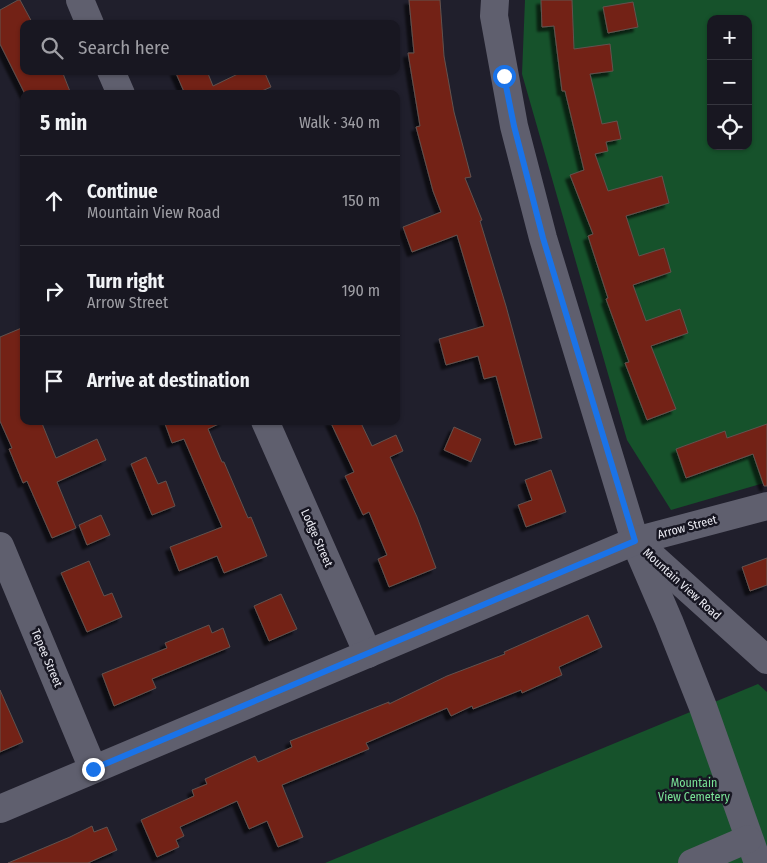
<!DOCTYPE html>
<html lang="en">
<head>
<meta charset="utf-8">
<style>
	:root { --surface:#181721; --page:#25242e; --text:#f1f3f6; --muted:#9f9fa5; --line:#36363f }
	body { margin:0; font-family:"Fira Sans Condensed",sans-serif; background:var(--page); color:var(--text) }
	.controls { position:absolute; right:15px; top:15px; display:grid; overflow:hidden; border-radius:10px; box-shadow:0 1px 4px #0004 }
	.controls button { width:45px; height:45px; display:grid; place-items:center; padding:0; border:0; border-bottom:1px solid var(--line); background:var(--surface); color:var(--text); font:25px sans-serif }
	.stop { position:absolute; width:15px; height:15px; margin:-11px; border:4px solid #1a73e8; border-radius:50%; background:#fff }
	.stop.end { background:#1a73e8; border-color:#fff; box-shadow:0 1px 5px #0008 }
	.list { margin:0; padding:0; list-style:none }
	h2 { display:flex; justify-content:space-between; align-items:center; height:65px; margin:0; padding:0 20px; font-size:21px }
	h2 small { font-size:16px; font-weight:400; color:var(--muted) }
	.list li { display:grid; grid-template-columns:32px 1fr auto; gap:15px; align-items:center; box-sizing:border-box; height:90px; padding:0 20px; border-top:1px solid var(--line) }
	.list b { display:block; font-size:19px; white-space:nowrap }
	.list p { margin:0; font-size:16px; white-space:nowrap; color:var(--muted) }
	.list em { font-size:16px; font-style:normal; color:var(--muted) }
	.icon { flex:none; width:28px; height:28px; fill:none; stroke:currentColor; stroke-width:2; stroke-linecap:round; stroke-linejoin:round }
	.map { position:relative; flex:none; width:767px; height:863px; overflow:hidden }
	.search { position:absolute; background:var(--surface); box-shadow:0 1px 4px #0004; left:20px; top:20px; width:380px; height:55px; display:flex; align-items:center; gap:12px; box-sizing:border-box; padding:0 18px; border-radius:10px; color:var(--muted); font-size:19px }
	.panel { position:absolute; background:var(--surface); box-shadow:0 1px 4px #0004; left:20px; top:90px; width:380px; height:335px; border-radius:10px }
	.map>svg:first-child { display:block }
</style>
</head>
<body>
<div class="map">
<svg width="767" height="863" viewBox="0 0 767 863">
	<defs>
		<filter id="shadow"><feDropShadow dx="-4.5" dy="4.5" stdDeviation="1" flood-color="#0009"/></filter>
	</defs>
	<rect width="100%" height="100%" fill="#201f2c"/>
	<g fill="#16522b" fill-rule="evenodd">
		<path d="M525 0H767V482L671 510 627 440 522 74ZM711 19H748V146H711Z"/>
		<polygon points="758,684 767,692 767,863 325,863"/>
	</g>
	<g fill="#732217" stroke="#62524e" filter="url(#shadow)">
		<polygon points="18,0 20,0 33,24 24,24 24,71 62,71 71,94 25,94 0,44 0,10"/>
		<polygon points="409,0 440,0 444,56 454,112 471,177 465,178 482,220 480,221 506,306 542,438 515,445 496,376 484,379 478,356 446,365 439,339 484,326 457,235 412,252 403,227 441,212 433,191 416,127 420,126 408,53 414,53"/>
		<polygon points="541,0 572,0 574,49 610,44 613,71 590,74 602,124 617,121 621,139 606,142 608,151 595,154 608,191 662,176 669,203 626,216 639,256 664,248 671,272 633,285 646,321 680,309 688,333 651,346 676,409 647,420 625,363 629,362 606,299 608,298 588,236 593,234 570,175 584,170 565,91 562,91 554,26 542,27"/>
		<polygon points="633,2 638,27 608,33 603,7"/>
		<polygon points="175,71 207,71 213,86 244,71 264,71 271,87 255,94 185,94"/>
		<polygon points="24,327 24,421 41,421 56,458 97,439 106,460 57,482 76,528 52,538 27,481 23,483 9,449 12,448 0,421 0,337"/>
		<polygon points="164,421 225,421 208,429 222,462 224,462 248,518 251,517 267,556 224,573 217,556 179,571 170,547 222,527 184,439 172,443"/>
		<polygon points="330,421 360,421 372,446 396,435 403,451 390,457 417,517 436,568 389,587 378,559 387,555 369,512 363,515 345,476 354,472"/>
		<polygon points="767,424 767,486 764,486 753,454 686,478 676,449 725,431 727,438"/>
		<polygon points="454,427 481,439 471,462 444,450"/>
		<polygon points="146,457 158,484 166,481 175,506 152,515 131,464"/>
		<polygon points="551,470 566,512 526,527 518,505 532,500 525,480"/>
		<polygon points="101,515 110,535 87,545 79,525"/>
		<polygon points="767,558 767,585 750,591 742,567"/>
		<polygon points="89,561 104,596 112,593 122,617 87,632 61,573"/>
		<polygon points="281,594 297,629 269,641 254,606"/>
		<polygon points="588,615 602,647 559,667 562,675 522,693 521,690 473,709 472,706 451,716 447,708 366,743 369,749 282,785 303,837 278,847 267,821 249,829 237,801 180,827 184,836 176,840 179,847 157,857 141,820 194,796 192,790 207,784 205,779 255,756 258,762 292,747 290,741 389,702 389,704 447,676 505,654 504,652"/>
		<polygon points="209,625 212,633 223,628 230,647 152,679 156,688 114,706 102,674 167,648 165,643"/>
		<polygon points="0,690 23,742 0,752"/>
		<polygon points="92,826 94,832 107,827 117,850 88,863 8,863 70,837"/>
	</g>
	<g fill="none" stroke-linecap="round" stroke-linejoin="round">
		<g stroke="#5f5f6e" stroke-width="28">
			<polyline points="80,0 90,24"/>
			<polyline points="495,0 494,16 514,126 543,238 635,541 767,660"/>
			<polyline points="111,71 121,94"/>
			<polyline points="265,421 368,654"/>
			<polyline points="0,546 93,769"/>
			<polyline points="638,549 669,621 703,707 758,863"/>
			<polyline points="0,809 635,541 767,506"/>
			<polyline points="692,863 748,839"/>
		</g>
	</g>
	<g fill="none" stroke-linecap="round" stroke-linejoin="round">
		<polyline stroke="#1a73e8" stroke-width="6" points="93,769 635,541 543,238 514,126 504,76"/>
	</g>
	<g text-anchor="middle" stroke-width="5" stroke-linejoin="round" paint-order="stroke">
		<g font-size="12" fill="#ebebf3" stroke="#171622">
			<text transform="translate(687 527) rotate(-15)" y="4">Arrow Street</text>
			<text transform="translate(317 538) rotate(66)" y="4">Lodge Street</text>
			<text transform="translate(682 584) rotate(42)" y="4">Mountain View Road</text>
			<text transform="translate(47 658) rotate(67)" y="4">Tepee Street</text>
		</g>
		<g font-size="12" fill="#79e397" stroke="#171622">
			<text x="694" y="787">Mountain<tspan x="694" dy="14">View Cemetery</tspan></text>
		</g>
	</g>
</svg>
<div class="controls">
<button>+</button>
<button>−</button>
<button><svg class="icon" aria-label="locate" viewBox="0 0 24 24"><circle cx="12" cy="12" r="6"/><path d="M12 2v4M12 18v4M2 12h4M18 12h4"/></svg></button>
</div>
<div class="stop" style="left:504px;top:76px"></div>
<div class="stop end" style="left:93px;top:769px"></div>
<div class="search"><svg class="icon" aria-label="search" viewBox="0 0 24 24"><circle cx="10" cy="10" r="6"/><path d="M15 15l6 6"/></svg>Search here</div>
<section class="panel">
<h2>5 min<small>Walk · 340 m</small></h2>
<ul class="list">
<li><svg class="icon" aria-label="ahead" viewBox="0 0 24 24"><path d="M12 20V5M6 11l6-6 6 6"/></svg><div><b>Continue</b><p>Mountain View Road</p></div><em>150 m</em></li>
<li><svg class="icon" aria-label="right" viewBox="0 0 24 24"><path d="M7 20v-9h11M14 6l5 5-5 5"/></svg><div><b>Turn right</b><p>Arrow Street</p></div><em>190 m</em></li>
<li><svg class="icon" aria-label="arrive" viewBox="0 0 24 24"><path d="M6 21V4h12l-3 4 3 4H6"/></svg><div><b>Arrive at destination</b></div></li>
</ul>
</section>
</div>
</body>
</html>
